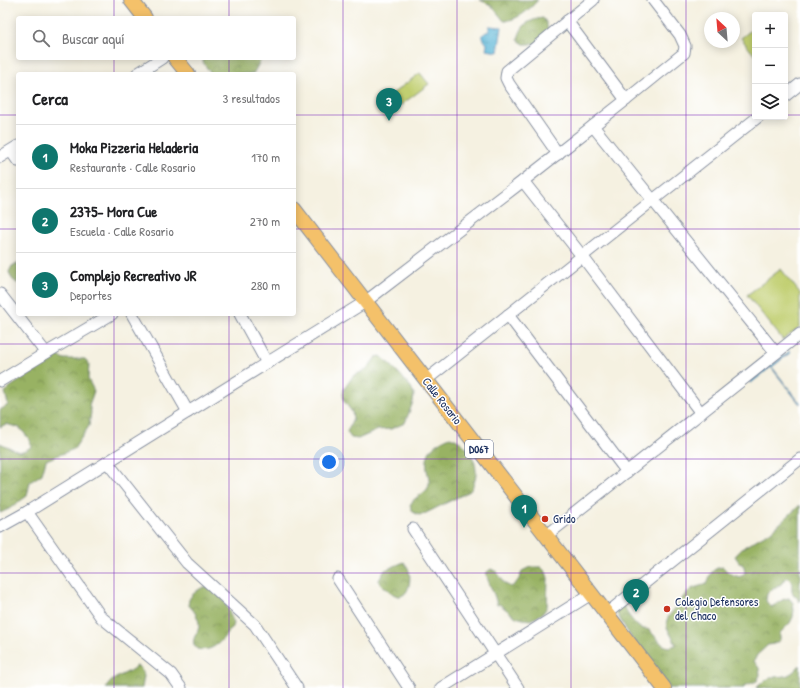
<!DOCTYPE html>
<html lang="es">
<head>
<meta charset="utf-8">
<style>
	:root { --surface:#fff; --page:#f2f2f2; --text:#202124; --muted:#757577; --line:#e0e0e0; --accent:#0f766e }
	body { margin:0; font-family:"Patrick Hand",sans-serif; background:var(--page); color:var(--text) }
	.controls { position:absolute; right:12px; top:12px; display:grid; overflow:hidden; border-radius:4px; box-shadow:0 2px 10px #0003 }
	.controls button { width:36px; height:36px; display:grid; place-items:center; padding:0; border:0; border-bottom:1px solid var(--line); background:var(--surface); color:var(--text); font:20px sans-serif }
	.compass { position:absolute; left:704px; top:12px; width:36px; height:36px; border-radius:50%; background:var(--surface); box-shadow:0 2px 10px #0003; rotate:334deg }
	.you { position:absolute; left:329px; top:462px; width:14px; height:14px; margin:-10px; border:3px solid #fff; border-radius:50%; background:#1a73e8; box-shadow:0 0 0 6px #1a73e833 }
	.badge { display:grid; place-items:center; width:26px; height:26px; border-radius:50%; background:var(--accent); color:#fff; font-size:13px; font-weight:700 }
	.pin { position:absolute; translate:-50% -33px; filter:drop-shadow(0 1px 2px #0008) }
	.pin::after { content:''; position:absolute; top:21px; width:14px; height:12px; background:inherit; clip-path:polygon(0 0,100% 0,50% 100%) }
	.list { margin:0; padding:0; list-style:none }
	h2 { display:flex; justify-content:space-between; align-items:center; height:52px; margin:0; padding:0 16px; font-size:17px }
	h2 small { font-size:13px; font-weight:400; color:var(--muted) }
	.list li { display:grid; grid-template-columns:26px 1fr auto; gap:12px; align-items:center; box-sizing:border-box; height:64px; padding:0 16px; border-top:1px solid var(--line) }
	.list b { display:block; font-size:15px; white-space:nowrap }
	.list p { margin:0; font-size:13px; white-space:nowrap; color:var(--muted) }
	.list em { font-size:13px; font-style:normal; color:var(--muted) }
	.icon { flex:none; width:22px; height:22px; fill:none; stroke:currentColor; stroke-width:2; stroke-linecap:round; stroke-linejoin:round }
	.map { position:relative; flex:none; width:800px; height:688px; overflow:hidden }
	.search { position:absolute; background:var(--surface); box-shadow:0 2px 10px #0003; left:16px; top:16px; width:280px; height:44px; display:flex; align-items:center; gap:10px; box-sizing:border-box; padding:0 14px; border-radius:4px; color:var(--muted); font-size:15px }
	.panel { position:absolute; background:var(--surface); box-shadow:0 2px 10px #0003; left:16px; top:72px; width:280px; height:244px; border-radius:4px }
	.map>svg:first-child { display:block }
</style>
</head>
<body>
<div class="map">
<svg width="800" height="688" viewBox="0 0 800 688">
	<defs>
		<pattern id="forest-crowns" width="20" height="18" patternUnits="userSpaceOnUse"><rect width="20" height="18" fill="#98b263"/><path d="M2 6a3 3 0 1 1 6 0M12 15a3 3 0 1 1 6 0" fill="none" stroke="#7b9155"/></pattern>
		<pattern id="water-ripples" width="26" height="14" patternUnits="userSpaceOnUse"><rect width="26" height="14" fill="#57b4d5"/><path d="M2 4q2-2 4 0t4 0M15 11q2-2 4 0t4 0" fill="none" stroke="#4793b0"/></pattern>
	</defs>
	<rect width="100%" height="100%" fill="#fff"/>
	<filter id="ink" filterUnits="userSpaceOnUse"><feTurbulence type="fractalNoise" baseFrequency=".025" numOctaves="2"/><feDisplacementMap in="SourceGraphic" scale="8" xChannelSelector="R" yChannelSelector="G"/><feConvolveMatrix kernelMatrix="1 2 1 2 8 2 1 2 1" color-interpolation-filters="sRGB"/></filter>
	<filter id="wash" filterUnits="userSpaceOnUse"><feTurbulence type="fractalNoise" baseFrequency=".012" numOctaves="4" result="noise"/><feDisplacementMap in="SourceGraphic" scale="16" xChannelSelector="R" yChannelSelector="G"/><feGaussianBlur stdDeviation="0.9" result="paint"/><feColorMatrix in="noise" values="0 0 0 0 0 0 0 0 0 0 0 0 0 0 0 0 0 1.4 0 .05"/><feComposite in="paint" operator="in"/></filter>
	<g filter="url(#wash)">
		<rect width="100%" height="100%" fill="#f5f1e1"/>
		<g fill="url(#forest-crowns)" stroke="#5a7060">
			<path d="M480 0H538C529 10 518 20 504 21L491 5Z"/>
			<path d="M543 18C548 24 548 28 547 36L537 44H524L518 40C521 24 529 20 543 18Z"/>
			<polygon points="203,58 262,58 253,74 211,74 203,62"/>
			<polygon points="18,263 18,284 12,279 9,272 12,266"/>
			<polygon points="58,356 64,359 85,359 89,364 88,379 94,391 89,405 91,412 89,426 74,449 46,460 42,474 30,482 27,496 9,509 0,513 0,443 19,452 26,450 31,447 30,440 20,428 6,424 0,427 0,410 8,405 5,392 10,387"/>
			<polygon points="381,356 396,370 411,387 414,394 413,402 405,423 391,429 378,430 358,439 351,438 347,432 353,419 352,412 344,401 343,394 344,389 353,376 367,369 376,357"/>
			<path d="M450 437C472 444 484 471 470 491L426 513 419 515 413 512 410 505C412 502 413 500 416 498 421 494 427 492 429 485 430 480 428 475 427 470 425 450 434 444 450 437Z"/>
			<path d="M800 505V602C794 592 790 596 792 582L787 577 783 583 772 589 767 594 766 601 771 607C779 603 781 599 789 598L793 603 794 610 793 617 790 623 780 633V640L774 644 768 645 757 655 754 661 759 668 760 675 757 681 744 686V688H662L618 616 612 604 623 605C626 612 635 626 642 629 644 629 648 629 649 630L663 645 669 647 676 645C674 639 669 633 667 627 663 616 680 607 683 597L693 588 707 584C711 574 711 568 723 567 728 573 732 575 740 577L745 573 744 566 739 562 735 556 744 547 773 530Z"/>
			<path d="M404 562C406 565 408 567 409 571 411 578 410 597 398 596 393 595 390 591 387 589 384 586 380 585 379 580L385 570Z"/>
			<path d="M534 567H541L546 572 548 578 547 607 543 613 537 617 530 620 523 619 516 617 499 604 497 605C495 593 488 584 486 573L491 569 497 572 505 584 511 587C517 583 520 579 522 571L528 568Z"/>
			<path d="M204 587H212L225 602 234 623 233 627C222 638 216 653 197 649 188 639 199 635 199 625 199 620 196 614 193 610 193 610 189 606 189 605 186 598 198 589 204 587Z"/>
			<path d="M800 665V688H756C761 684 768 677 775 677 779 676 784 677 788 675 793 673 796 669 800 665Z"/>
			<path d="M136 666 140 667 144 676 142 688H106C112 676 127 675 136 666Z"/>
		</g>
		<g fill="#c1cf71" stroke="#6e7f68">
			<polygon points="755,27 755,56 741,38"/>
			<polygon points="420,73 429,84 401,105 392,94"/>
			<polygon points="781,269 800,293 800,327 783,340 747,295"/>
		</g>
		<g fill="url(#water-ripples)" stroke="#39729a">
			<path d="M489 26 502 27 498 52 486 50 487 44C482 38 480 34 489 31Z"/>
			<polygon points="790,351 791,352 772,367 800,403 800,404 771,367 751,383 749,382"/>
		</g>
	</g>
	<g filter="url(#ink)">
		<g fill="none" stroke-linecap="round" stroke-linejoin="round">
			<g stroke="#8890a0" stroke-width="13">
				<g id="minor">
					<polyline points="567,21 626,100"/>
					<polyline points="137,74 162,58"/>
					<polyline points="785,96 800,84"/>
					<polyline points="593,126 776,353"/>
					<polyline points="11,151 18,161"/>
					<polyline points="558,154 509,84 506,78 507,71 593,0"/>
					<polyline points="0,157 18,146"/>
					<polyline points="523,181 582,256 701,413"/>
					<polyline points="0,294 46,353"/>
					<polyline points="132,314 188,412"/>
					<polyline points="240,314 267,363"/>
					<polyline points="508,315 627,472"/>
					<polyline points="426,380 653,200 758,117"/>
					<polyline points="0,381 46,353 112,314"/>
					<polyline points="107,462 187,563 255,625 297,688"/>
					<polyline points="27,512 101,617 171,674 181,688"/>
					<polyline points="0,527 27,512 365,302 523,181 626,100 684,53 685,46 680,35 653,0"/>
					<polyline points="413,529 518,688"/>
					<polyline points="546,536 800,334"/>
					<polyline points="338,579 409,688"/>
					<polyline points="606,614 800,459"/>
					<polyline points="441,688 591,594"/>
				</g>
			</g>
			<g stroke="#8890a0" stroke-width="16">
				<g id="major">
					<polyline points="131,0 145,18"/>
					<polyline points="175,58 188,74"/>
					<polyline points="294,209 664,688"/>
				</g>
			</g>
			<use href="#minor" stroke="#fff" stroke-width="11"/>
			<use href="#major" stroke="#f4c16a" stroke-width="14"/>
		</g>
	</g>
	<path fill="none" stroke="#7b2cbf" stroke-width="1" stroke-opacity="0.55" d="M114 0V18M229 0V18M343 0V688M457 0V688M571 0V688M686 0V688M114 58V74M229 58V74M0 115H18M294 115H755M785 115H800M0 229H18M294 229H800M114 314V688M229 314V688M0 344H800M0 459H800M0 573H800"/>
	<g fill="#c8321e" stroke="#fff" stroke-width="1.5">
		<circle cx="545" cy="519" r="4"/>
		<circle cx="667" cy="609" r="4"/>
	</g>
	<g text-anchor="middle" stroke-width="3" stroke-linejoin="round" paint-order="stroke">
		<rect fill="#fff" stroke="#5f6d8e" stroke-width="1" x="465" y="440" width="28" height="18" rx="3"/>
		<g font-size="11" font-weight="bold" fill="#1b2f5e">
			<text x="479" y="453">D067</text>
		</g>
		<g font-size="12" fill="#1b2f5e" stroke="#fff">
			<text transform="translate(442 401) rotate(52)" y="4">Calle Rosario</text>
		</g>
		<g font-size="12" fill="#1b2f5e" stroke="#fff" text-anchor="start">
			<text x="553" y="523">Grido</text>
			<text x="675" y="606">Colegio Defensores<tspan x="675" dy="14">del Chaco</tspan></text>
		</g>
	</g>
</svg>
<div class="controls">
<button>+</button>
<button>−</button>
<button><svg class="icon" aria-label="layers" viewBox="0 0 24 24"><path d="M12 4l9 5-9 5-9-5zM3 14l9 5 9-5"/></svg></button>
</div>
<svg class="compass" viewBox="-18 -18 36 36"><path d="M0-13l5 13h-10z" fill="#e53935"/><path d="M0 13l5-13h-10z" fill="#757577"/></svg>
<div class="you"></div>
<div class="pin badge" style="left:524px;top:528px">1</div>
<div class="pin badge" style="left:636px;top:612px">2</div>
<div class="pin badge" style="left:389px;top:121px">3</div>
<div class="search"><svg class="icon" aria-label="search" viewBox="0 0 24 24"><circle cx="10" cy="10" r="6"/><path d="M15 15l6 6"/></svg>Buscar aquí</div>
<section class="panel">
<h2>Cerca<small>3 resultados</small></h2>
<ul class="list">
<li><span class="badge">1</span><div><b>Moka Pizzeria Heladeria</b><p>Restaurante · Calle Rosario</p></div><em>170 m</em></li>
<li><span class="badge">2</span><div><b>2375- Mora Cue</b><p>Escuela · Calle Rosario</p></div><em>270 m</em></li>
<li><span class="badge">3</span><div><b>Complejo Recreativo JR</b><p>Deportes</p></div><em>280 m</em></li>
</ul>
</section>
</div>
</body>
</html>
